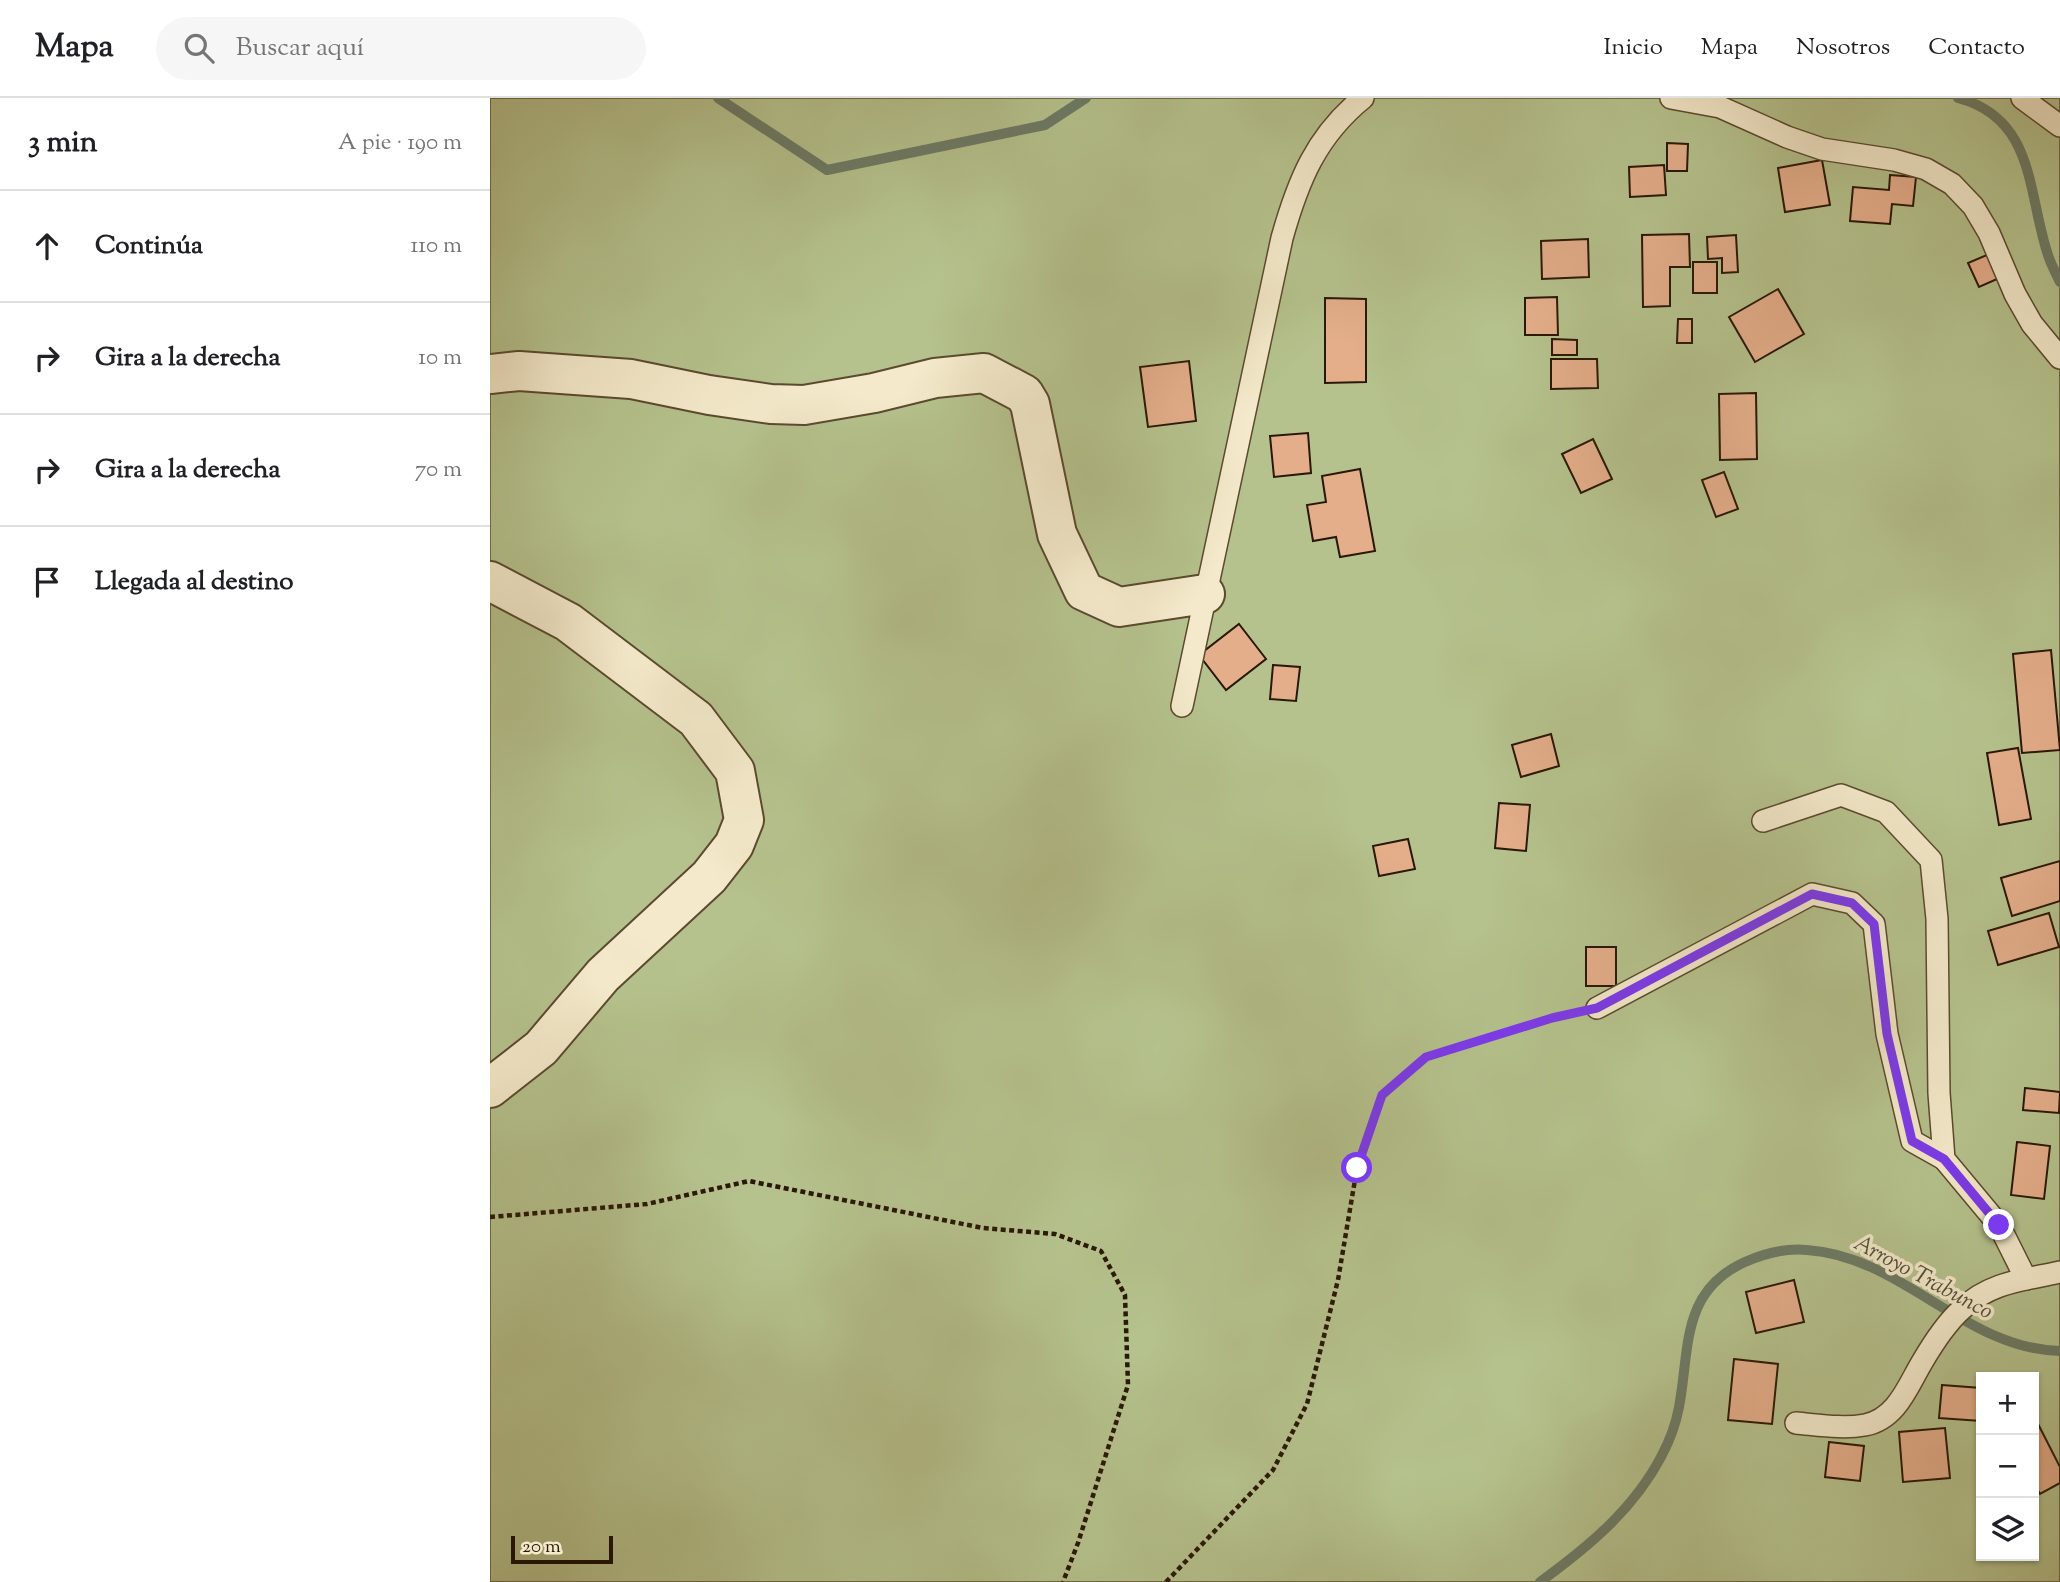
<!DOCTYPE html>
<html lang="es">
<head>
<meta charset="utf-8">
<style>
	:root { --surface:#fff; --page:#f6f6f6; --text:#202124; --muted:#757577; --line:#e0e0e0 }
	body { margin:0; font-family:"Sorts Mill Goudy",serif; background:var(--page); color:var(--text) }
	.controls { position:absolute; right:21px; bottom:21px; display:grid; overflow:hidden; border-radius:0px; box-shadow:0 2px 5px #0004 }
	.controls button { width:63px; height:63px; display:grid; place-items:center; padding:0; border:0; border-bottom:2px solid var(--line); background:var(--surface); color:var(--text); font:35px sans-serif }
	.scale { position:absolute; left:21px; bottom:18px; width:102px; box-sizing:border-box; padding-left:7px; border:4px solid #2a1804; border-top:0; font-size:19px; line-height:24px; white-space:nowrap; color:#2a1804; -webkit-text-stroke:5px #f4eacb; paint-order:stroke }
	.stop { position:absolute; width:21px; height:21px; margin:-16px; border:5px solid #7c3aed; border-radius:50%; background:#fff }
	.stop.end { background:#7c3aed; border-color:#fff; box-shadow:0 2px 7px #0008 }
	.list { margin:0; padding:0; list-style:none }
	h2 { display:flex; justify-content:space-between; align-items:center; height:91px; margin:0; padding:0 28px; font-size:30px }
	h2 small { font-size:23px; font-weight:400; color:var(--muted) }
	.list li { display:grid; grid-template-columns:46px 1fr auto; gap:21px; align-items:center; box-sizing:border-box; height:112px; padding:0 28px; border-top:2px solid var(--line) }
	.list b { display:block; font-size:26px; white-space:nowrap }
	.list em { font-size:23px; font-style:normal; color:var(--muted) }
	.icon { flex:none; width:38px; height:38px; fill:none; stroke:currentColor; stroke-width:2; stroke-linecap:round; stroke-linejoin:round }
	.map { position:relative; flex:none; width:1570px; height:1484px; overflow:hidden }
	header { display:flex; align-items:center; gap:42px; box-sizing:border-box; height:98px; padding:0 35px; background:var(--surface); border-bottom:2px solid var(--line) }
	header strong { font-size:33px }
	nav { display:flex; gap:38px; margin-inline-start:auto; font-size:24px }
	.search { width:490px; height:63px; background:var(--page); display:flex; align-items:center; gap:18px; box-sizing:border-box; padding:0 24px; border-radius:38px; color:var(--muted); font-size:26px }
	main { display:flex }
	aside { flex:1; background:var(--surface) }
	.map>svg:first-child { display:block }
</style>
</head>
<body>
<header>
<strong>Mapa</strong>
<div class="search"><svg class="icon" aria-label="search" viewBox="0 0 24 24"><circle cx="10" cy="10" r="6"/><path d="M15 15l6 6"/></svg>Buscar aquí</div>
<nav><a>Inicio</a><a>Mapa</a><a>Nosotros</a><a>Contacto</a></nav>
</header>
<main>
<aside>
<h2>3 min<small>A pie · 190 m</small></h2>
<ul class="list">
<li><svg class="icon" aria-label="ahead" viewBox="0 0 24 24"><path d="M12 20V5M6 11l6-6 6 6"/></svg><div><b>Continúa</b></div><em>110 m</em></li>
<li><svg class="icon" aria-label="right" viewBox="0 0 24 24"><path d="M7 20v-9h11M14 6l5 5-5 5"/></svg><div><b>Gira a la derecha</b></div><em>10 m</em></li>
<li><svg class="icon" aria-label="right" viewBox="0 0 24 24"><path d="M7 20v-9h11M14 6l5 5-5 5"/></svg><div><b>Gira a la derecha</b></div><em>70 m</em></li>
<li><svg class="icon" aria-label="arrive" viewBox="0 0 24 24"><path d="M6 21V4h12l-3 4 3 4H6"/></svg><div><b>Llegada al destino</b></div></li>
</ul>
</aside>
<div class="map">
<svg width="1570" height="1484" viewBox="0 0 1570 1484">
	<rect width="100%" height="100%" fill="#eedeaf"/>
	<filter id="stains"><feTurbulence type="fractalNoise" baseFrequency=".00286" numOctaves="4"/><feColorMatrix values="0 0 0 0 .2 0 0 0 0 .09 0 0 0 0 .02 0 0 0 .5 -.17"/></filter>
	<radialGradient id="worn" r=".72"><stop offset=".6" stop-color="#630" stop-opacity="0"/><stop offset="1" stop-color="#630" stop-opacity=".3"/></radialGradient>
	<path fill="#b5c28d" stroke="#706d48" stroke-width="2" fill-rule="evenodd" d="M0 0H1570V1484H0ZM1491 1279H1544V1458H1491Z"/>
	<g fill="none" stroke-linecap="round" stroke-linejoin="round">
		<g stroke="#6d7b66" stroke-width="10">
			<polyline points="228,0 337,72 555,27 596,0"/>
			<path d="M1468 0C1547 21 1537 98 1559 160 1562 168 1566 176 1570 184"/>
			<path d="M1050 1484C1098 1449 1143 1412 1171 1359 1179 1344 1186 1326 1189 1309 1200 1252 1190 1193 1255 1164 1275 1155 1295 1150 1317 1152 1412 1158 1475 1251 1570 1253"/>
		</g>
	</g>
	<g fill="#e4ae8b" stroke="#2a1804" stroke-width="2">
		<polygon points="1177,45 1198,46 1197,73 1177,73"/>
		<polygon points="1332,62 1340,107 1295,114 1288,70"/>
		<polygon points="1174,67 1176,97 1140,99 1139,69"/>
		<polygon points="1400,77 1426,79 1423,108 1402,106 1400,126 1360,123 1363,89 1399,92"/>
		<polygon points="1199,136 1200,169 1180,169 1180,208 1153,209 1152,137"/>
		<polygon points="1246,137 1248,174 1232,175 1232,160 1218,161 1217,139"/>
		<polygon points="1098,141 1099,179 1052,181 1051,143"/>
		<polygon points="1504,154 1514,178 1489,189 1478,165"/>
		<rect x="1203" y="164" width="24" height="31"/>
		<polygon points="1288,191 1314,236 1265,264 1239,219"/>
		<polygon points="1067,199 1068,237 1035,237 1035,200"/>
		<polygon points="835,200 876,201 876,284 835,285"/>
		<polygon points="1188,221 1202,221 1202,245 1187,245"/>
		<polygon points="1062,241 1087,242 1087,257 1062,257"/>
		<polygon points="1061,261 1107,261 1108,290 1061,291"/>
		<polygon points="699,263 706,323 658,329 650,269"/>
		<polygon points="1266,295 1267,361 1230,362 1229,296"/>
		<polygon points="818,335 821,375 784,379 780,338"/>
		<polygon points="1103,341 1122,381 1091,395 1072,356"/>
		<polygon points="870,371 885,453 850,459 846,439 823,443 817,407 836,404 832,378"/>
		<polygon points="1234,374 1248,411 1226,419 1212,382"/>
		<polygon points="749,526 776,561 736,592 709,557"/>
		<polygon points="1561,552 1570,652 1532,655 1523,556"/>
		<polygon points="783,567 810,569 806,603 780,601"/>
		<polygon points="1061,636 1069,668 1031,679 1022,647"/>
		<polygon points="1528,650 1541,721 1509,727 1497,655"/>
		<polygon points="1009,705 1040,707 1036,753 1005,750"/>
		<polygon points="918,741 925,771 889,778 883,748"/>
		<polygon points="1570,763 1570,803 1522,818 1511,780"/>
		<polygon points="1559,815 1569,849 1508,867 1498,833"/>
		<rect x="1096" y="849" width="30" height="39"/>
		<polygon points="1535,990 1570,994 1569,1015 1533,1012"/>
		<polygon points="1527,1044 1560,1048 1554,1101 1521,1097"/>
		<polygon points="1304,1182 1314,1224 1266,1235 1256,1194"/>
		<polygon points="1244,1261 1288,1266 1282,1326 1238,1322"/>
		<polygon points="1452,1287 1491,1290 1491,1323 1449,1320"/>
		<polygon points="1546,1322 1570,1369 1570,1385 1550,1396 1544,1385 1544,1323"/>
		<polygon points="1455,1330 1460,1380 1413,1384 1409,1334"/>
		<polygon points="1339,1344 1374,1348 1370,1383 1335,1379"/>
	</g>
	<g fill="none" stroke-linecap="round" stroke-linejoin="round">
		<g stroke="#5b4a2f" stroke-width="24">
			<g id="service">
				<polyline points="1181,0 1230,9 1297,39 1332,51 1404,62 1436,71 1462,86 1483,108 1499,135 1525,196 1542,226 1570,260"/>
				<polyline points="1532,0 1570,28"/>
				<path d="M692 608 792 140C808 83 826 38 873 0"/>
				<polyline points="1273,723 1351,697 1396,714 1441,762 1447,821 1449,995 1454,1061 1509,1127 1536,1181"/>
				<polyline points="1107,910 1322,796 1362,805 1384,826 1397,936 1422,1043 1454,1061"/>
				<path d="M1306 1325C1329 1327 1353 1331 1375 1327 1406 1321 1417 1290 1431 1266 1442 1247 1455 1226 1472 1211 1500 1184 1534 1182 1570 1174"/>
			</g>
		</g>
		<g stroke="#5b4a2f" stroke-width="42">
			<g id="minor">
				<polyline points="0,276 29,273 141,281 219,297 281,306 314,307 384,295 445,280 494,275 534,296 540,306 567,436 594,493 629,509 715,496"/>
				<polyline points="0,483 78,524 206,621 245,673 254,722 244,747 219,779 113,877 51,950 0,990"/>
			</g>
		</g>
		<g stroke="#2a1804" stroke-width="4.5" stroke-dasharray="5 3.5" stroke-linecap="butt">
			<polyline points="0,1119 157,1106 259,1083 493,1130 565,1136 611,1153 635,1197 638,1287 588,1445 573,1484"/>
			<polyline points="676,1484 783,1372 817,1306 848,1182 867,1070 892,997 936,959 1082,915"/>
		</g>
		<use href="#service" stroke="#f4eacb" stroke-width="21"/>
		<use href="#minor" stroke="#f4eacb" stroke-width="38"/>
	</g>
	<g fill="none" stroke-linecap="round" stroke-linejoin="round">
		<polyline stroke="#7c3aed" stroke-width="9" points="867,1070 892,997 936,959 1062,920 1107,910 1322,796 1362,805 1384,826 1397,936 1422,1043 1454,1061 1509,1127"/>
	</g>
	<g text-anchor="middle" stroke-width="7" stroke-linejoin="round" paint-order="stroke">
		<g font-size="23" font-style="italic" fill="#51523d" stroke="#f4eacb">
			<text transform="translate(1434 1178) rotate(28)" y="8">Arroyo Trabunco</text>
		</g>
	</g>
	<rect width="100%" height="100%" filter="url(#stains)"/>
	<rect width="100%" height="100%" fill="url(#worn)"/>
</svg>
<div class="controls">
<button>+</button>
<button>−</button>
<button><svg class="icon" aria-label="layers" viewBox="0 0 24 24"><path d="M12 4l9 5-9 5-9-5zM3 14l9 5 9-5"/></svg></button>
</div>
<div class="scale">20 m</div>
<div class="stop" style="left:867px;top:1070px"></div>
<div class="stop end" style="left:1509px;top:1127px"></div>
</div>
</main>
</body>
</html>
